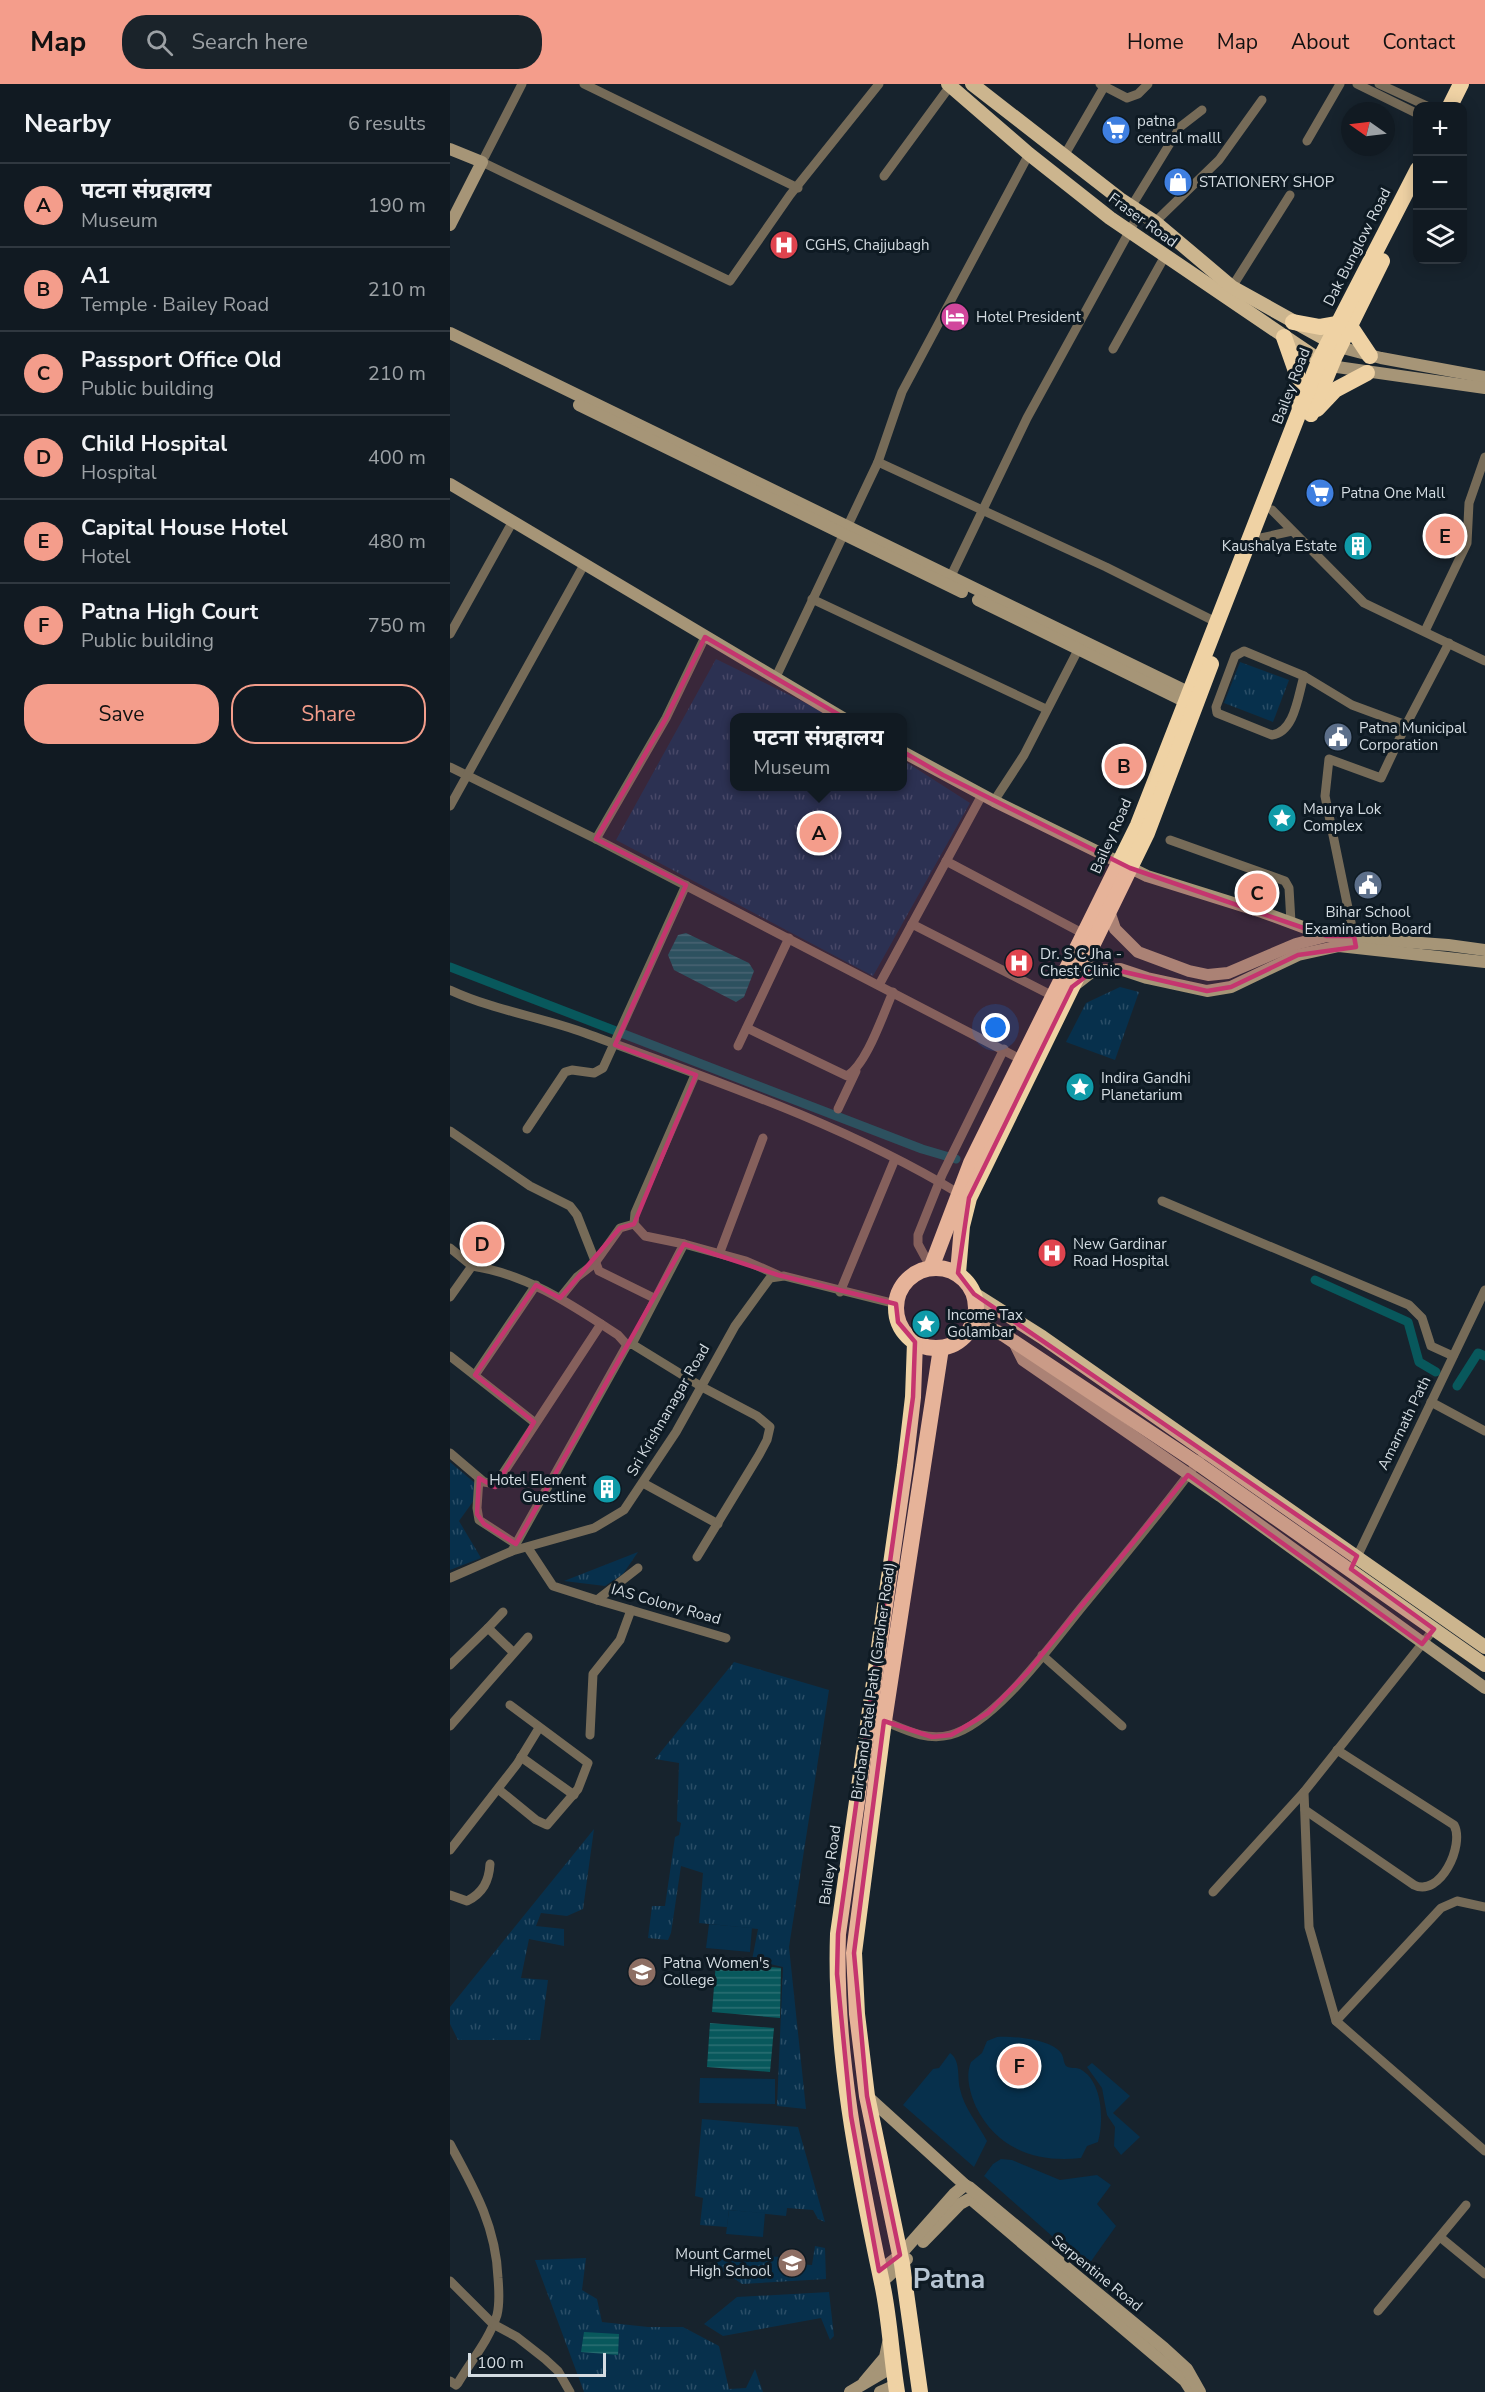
<!DOCTYPE html>
<html lang="en">
<head>
<meta charset="utf-8">
<style>
	:root { --surface:#111a22; --page:#1a232a; --text:#f1f3f6; --muted:#9ca1a5; --line:#303840; --accent:#f49d8b }
	body { margin:0; font-family:"Nunito Sans","Noto Sans Devanagari",sans-serif; background:var(--page); color:var(--text) }
	.controls { position:absolute; right:18px; top:18px; display:grid; overflow:hidden; border-radius:12px; box-shadow:0 3px 15px #0003 }
	.controls button { width:54px; height:54px; display:grid; place-items:center; padding:0; border:0; border-bottom:2px solid var(--line); background:var(--surface); color:var(--text); font:30px sans-serif }
	.compass { position:absolute; left:891px; top:18px; width:54px; height:54px; border-radius:50%; background:var(--surface); box-shadow:0 3px 15px #0003; rotate:284deg }
	.scale { position:absolute; left:18px; bottom:15px; width:138px; box-sizing:border-box; padding-left:6px; border:3px solid #d4dce2; border-top:0; font-size:16px; line-height:21px; white-space:nowrap; color:#d4dce2; -webkit-text-stroke:4px #0e1a23; paint-order:stroke }
	.you { position:absolute; left:546px; top:944px; width:21px; height:21px; margin:-15px; border:4px solid #fff; border-radius:50%; background:#1a73e8; box-shadow:0 0 0 9px #1a73e833 }
	.badge { display:grid; place-items:center; width:39px; height:39px; border-radius:50%; background:var(--accent); color:#111; font-size:20px; font-weight:700 }
	.pin { position:absolute; translate:-50% -50%; border:3px solid #fff; box-shadow:0 2px 6px #0006 }
	.popup { position:absolute; left:280px; top:629px; width:177px; height:78px; box-sizing:border-box; display:grid; place-content:center; border-radius:12px; background:var(--surface); filter:drop-shadow(0 2px 4px #0005); font-size:20px; white-space:nowrap; color:var(--muted) }
	.popup b { font-size:22px; color:var(--text) }
	.popup::after { content:''; position:absolute; left:50%; top:100%; margin-left:-12px; border:12px solid transparent; border-top-color:var(--surface) }
	.list { margin:0; padding:0; list-style:none }
	h2 { display:flex; justify-content:space-between; align-items:center; height:78px; margin:0; padding:0 24px; font-size:26px }
	h2 small { font-size:20px; font-weight:400; color:var(--muted) }
	.list li { display:grid; grid-template-columns:39px 1fr auto; gap:18px; align-items:center; box-sizing:border-box; height:84px; padding:0 24px; border-top:2px solid var(--line) }
	.list b { display:block; font-size:22px; white-space:nowrap }
	.list p { margin:0; font-size:20px; white-space:nowrap; color:var(--muted) }
	.list em { font-size:20px; font-style:normal; color:var(--muted) }
	.actions { display:flex; gap:12px; padding:18px 24px }
	.actions a { flex:1; padding:14px 0; border:2px solid var(--accent); border-radius:24px; text-align:center; font-size:21px; color:var(--accent) }
	.actions .main { background:var(--accent); color:#111 }
	.icon { flex:none; width:33px; height:33px; fill:none; stroke:currentColor; stroke-width:2; stroke-linecap:round; stroke-linejoin:round }
	.map { position:relative; flex:none; width:1035px; height:2308px; overflow:hidden }
	header { display:flex; align-items:center; gap:36px; box-sizing:border-box; height:84px; padding:0 30px; background:var(--accent); color:#111 }
	header strong { font-size:28px }
	nav { display:flex; gap:33px; margin-inline-start:auto; font-size:21px }
	.search { width:420px; height:54px; background:var(--page); display:flex; align-items:center; gap:15px; box-sizing:border-box; padding:0 21px; border-radius:24px; color:var(--muted); font-size:22px }
	main { display:flex }
	aside { flex:1; background:var(--surface) }
	.map>svg:first-child { display:block }
</style>
</head>
<body>
<header>
<strong>Map</strong>
<div class="search"><svg class="icon" aria-label="search" viewBox="0 0 24 24"><circle cx="10" cy="10" r="6"/><path d="M15 15l6 6"/></svg>Search here</div>
<nav><a>Home</a><a>Map</a><a>About</a><a>Contact</a></nav>
</header>
<main>
<aside>
<h2>Nearby<small>6 results</small></h2>
<ul class="list">
<li><span class="badge">A</span><div><b>पटना संग्रहालय</b><p>Museum</p></div><em>190 m</em></li>
<li><span class="badge">B</span><div><b>A1</b><p>Temple · Bailey Road</p></div><em>210 m</em></li>
<li><span class="badge">C</span><div><b>Passport Office Old</b><p>Public building</p></div><em>210 m</em></li>
<li><span class="badge">D</span><div><b>Child Hospital</b><p>Hospital</p></div><em>400 m</em></li>
<li><span class="badge">E</span><div><b>Capital House Hotel</b><p>Hotel</p></div><em>480 m</em></li>
<li><span class="badge">F</span><div><b>Patna High Court</b><p>Public building</p></div><em>750 m</em></li>
</ul>
<div class="actions"><a class="main">Save</a><a>Share</a></div>
</aside>
<div class="map">
<svg width="1035" height="2308" viewBox="0 0 1035 2308">
	<defs>
		<pattern id="grass-tufts" width="24" height="20" patternUnits="userSpaceOnUse" patternTransform="scale(1.5)"><rect width="24" height="20" fill="#07304c"/><path d="M3 7l-1-3M5 7V3M7 7l1-3M15 17l-1-3M17 17v-4M19 17l1-3" fill="none" stroke="#2a4d66"/></pattern>
		<pattern id="water-rules" width="6" height="5" patternUnits="userSpaceOnUse" patternTransform="scale(1.5)"><rect width="6" height="5" fill="#08585c"/><path d="M0 2.5h6" fill="none" stroke="#2b6f73"/></pattern>
	</defs>
	<rect width="100%" height="100%" fill="#17232d"/>
	<g fill="url(#grass-tufts)">
		<polygon points="266,575 384,633 285,634 285,702 453,702 453,676 520,719 423,892 166,756"/>
		<polygon points="790,578 839,596 823,638 774,619"/>
		<polygon points="670,903 689,908 665,976 616,958 636,919"/>
		<polygon points="0,1378 32,1405 9,1437 31,1474 0,1486"/>
		<polygon points="188,1468 173,1490 155,1502 114,1497"/>
		<polygon points="284,1578 379,1606 339,1863 356,2025 327,2022 333,1883 302,1876 308,1845 249,1839 253,1789 231,1782 221,1849 218,1856 198,1854 202,1822 215,1822 225,1753 229,1751 231,1739 227,1737 229,1679 205,1675"/>
		<polygon points="144,1745 133,1825 117,1832 91,1829 86,1842 114,1845 114,1862 79,1855 71,1894 98,1896 90,1956 8,1956 0,1940 0,1923"/>
		<polygon points="252,2035 348,2043 375,2138 368,2135 363,2126 337,2124 336,2132 279,2126 277,2143 250,2141 253,2114 245,2112"/>
		<polygon points="365,2162 375,2164 376,2195 292,2200 266,2182 270,2169 330,2173 333,2179 362,2181"/>
		<polygon points="136,2174 132,2206 147,2215 152,2238 198,2243 233,2243 269,2262 279,2305 296,2304 305,2285 313,2308 134,2308 85,2176"/>
		<polygon points="379,2208 384,2252 380,2256 371,2234 273,2252 254,2240 287,2213"/>
	</g>
	<g fill="#07304c">
		<polygon points="259,1840 302,1844 300,1868 256,1864"/>
		<path d="M547 1953C563 1952 601 1955 611 1969 614 1973 613 1978 616 1982 621 1985 625 1983 630 1985 653 1997 654 2037 648 2058L637 2062 631 2074C586 2079 547 2065 526 2023 520 2009 515 1992 521 1978L532 1969 537 1957Z"/>
		<path d="M500 1969C511 1977 507 1993 510 2005 514 2024 528 2040 537 2057L524 2083 453 2021 483 1985 489 1984Z"/>
		<polygon points="642,1979 680,2012 663,2029 690,2053 671,2071 664,2062 665,2043 657,2031 652,2004 637,1983"/>
		<polygon points="250,1994 325,1995 325,2020 249,2019"/>
		<polygon points="551,2075 562,2076 610,2096 647,2091 661,2101 647,2120 666,2142 637,2183 534,2092 543,2080"/>
		<polygon points="279,2126 315,2129 313,2153 276,2150"/>
	</g>
	<g fill="url(#water-rules)">
		<polygon points="236,849 299,879 304,887 294,913 286,918 224,886 218,871 228,851"/>
		<polygon points="266,1878 331,1884 330,1934 262,1928"/>
		<polygon points="260,1939 324,1944 320,1988 257,1983"/>
		<polygon points="134,2248 169,2250 168,2271 131,2268"/>
	</g>
	<g fill="none" stroke-linecap="round" stroke-linejoin="round">
		<g stroke="#08585c" stroke-width="9">
			<polyline points="0,883 472,1065 506,1075"/>
			<polyline points="865,1196 958,1238 969,1278 986,1288"/>
			<polyline points="1007,1302 1028,1269 1035,1272"/>
		</g>
		<g stroke="#766b58" stroke-width="9">
			<polyline points="72,0 32,78 280,197 340,111 429,0"/>
			<polyline points="134,0 348,104"/>
			<polyline points="650,0 677,14 688,10 698,0"/>
			<polyline points="907,0 968,30"/>
			<polyline points="929,0 977,22"/>
			<polyline points="857,57 890,0"/>
			<polyline points="614,72 654,3"/>
			<polyline points="434,92 500,2"/>
			<polyline points="681,123 730,43 752,26"/>
			<polyline points="705,138 769,76 812,16"/>
			<polyline points="782,203 840,111"/>
			<polyline points="663,265 715,172"/>
			<polyline points="428,378 656,483 766,538"/>
			<polyline points="822,426 914,519 1035,577"/>
			<polyline points="811,454 842,447"/>
			<polyline points="499,496 577,334 690,128"/>
			<polyline points="362,515 596,625"/>
			<polyline points="975,547 1017,459 1019,419 1035,373"/>
			<polyline points="0,550 63,437"/>
			<path d="M794 567 854 592C848 611 845 648 822 651L767 629 766 623 785 572Z"/>
			<polyline points="854,592 902,621 956,641 999,559"/>
			<polyline points="325,595 428,378 452,308 579,70"/>
			<polyline points="0,683 146,755 574,977"/>
			<polyline points="544,717 574,671 630,562"/>
			<polyline points="0,722 135,479"/>
			<polyline points="146,755 216,634 255,553"/>
			<polyline points="720,756 835,797 839,804 841,838"/>
			<polyline points="496,777 634,850"/>
			<polyline points="462,840 603,912"/>
			<polyline points="905,858 875,712 879,675 931,694 956,641"/>
			<polyline points="429,901 532,711"/>
			<path d="M0 906C43 926 91 933 135 949 262 996 392 1039 508 1109"/>
			<path d="M297 944 397 992C417 980 433 930 443 908"/>
			<polyline points="288,962 339,854"/>
			<polyline points="388,1025 406,987"/>
			<polyline points="77,1045 115,988 122,986 144,989 153,984 236,801"/>
			<polyline points="0,1047 80,1102 120,1122 127,1131 149,1187 204,1214"/>
			<polyline points="712,1117 959,1221 972,1234 981,1262 1003,1272"/>
			<polyline points="234,1160 296,1177 328,1191"/>
			<polyline points="0,1164 22,1182"/>
			<polyline points="270,1168 313,1054"/>
			<polyline points="481,1184 468,1160 468,1151 492,1091 554,965"/>
			<polyline points="390,1208 445,1075"/>
			<path d="M0 1213 22 1182C77 1190 122 1221 168 1251L177 1261"/>
			<polyline points="110,1214 127,1193 145,1179 170,1144 184,1140"/>
			<polyline points="182,1260 234,1160 195,1152 184,1140 185,1129 245,991"/>
			<polyline points="0,1272 84,1338"/>
			<polyline points="25,1291 86,1201"/>
			<polyline points="981,1318 1035,1347"/>
			<polyline points="0,1369 34,1398 46,1400 151,1240"/>
			<polyline points="29,1394 27,1424 29,1436 66,1460"/>
			<polyline points="193,1399 268,1440"/>
			<polyline points="78,1464 103,1502 147,1516 188,1484"/>
			<polyline points="62,1467 177,1261 182,1260 252,1303 307,1332 320,1343 317,1356 309,1371 247,1473"/>
			<polyline points="905,1477 1035,1206"/>
			<polyline points="0,1494 62,1467 144,1444 174,1426 226,1348 285,1242 320,1194 334,1192 446,1220"/>
			<polyline points="147,1516 276,1554"/>
			<polyline points="38,1544 53,1528"/>
			<polyline points="984,1545 854,1708 859,1843 886,1937 1035,2067"/>
			<polyline points="592,1571 672,1642"/>
			<polyline points="0,1581 38,1544 63,1568"/>
			<path d="M434 1637C456 1646 476 1657 500 1651 547 1639 605 1555 636 1518 675 1471 714 1424 750 1375"/>
			<polyline points="0,1642 78,1553"/>
			<polyline points="140,1651 143,1590 170,1556 181,1526"/>
			<polyline points="71,1673 124,1711"/>
			<polyline points="48,1705 86,1736 97,1741 128,1705 138,1679 60,1621"/>
			<path d="M855 1726 964 1801C990 1814 1015 1761 1004 1741L887 1666"/>
			<polyline points="0,1766 67,1680 89,1644"/>
			<polyline points="763,1808 854,1708"/>
			<path d="M0 1811 17 1817C33 1809 39 1797 40 1780"/>
			<polyline points="886,1937 991,1824 1007,1817 1035,1823"/>
			<path d="M0 2060C24 2104 46 2142 48 2194 49 2206 50 2219 47 2231 39 2256 21 2277 8 2299L6 2301 0 2297"/>
			<polyline points="990,2153 1035,2190"/>
			<polyline points="0,2197 43,2240 67,2253 95,2275 108,2287 120,2308"/>
			<polyline points="928,2227 1016,2121"/>
		</g>
		<g stroke="#a69577" stroke-width="12">
			<polyline points="0,65 32,78 0,141"/>
			<polyline points="0,249 738,608"/>
			<polyline points="889,263 931,274 1035,293"/>
			<polyline points="880,282 1035,304"/>
			<polyline points="129,321 512,508"/>
			<polyline points="0,400 393,634"/>
			<polyline points="528,516 734,617"/>
			<polyline points="453,668 544,717 697,792 812,828 877,852"/>
			<polyline points="659,827 665,845 688,868 739,887 758,891 778,889 846,860 877,852 998,861 1035,866"/>
			<polyline points="625,901 643,887 670,885 697,894 757,907 781,903 848,871 889,862 1035,878"/>
			<polyline points="564,1258 573,1276 770,1412 1035,1604"/>
			<polyline points="417,2012 515,2101"/>
			<polyline points="473,2158 510,2120 519,2115 523,2117 735,2297 742,2308"/>
			<polyline points="429,2187 450,2171 504,2110 515,2101 519,2103 714,2264 737,2285 750,2308"/>
			<polyline points="432,2198 457,2175"/>
			<polyline points="414,2298 435,2273 438,2259"/>
			<polyline points="400,2308 444,2282"/>
			<polyline points="430,2308 446,2301"/>
		</g>
		<g stroke="#ccb58e" stroke-width="14">
			<polyline points="498,0 579,70 660,134 878,282"/>
			<polyline points="522,0 670,115 705,138 782,203 888,262"/>
			<polyline points="524,1210 592,1253 1035,1563"/>
			<polyline points="524,1237 554,1251 747,1379 1035,1581"/>
		</g>
		<g stroke="#efd2a4" stroke-width="16">
			<polyline points="1000,22 1011,0"/>
			<polyline points="843,238 870,243 887,240"/>
			<polyline points="900,242 920,272"/>
			<polyline points="834,253 847,290 849,321"/>
			<polyline points="867,325 885,306 917,289"/>
			<polyline points="861,330 885,272 932,177"/>
			<circle cx="486" cy="1224" r="40"/>
			<polyline points="481,1184 521,1079 688,741 869,277 968,85"/>
			<polyline points="508,1189 512,1142 519,1114 697,749 761,580"/>
			<path d="M447 2308C441 2272 440 2235 432 2199 408 2086 384 1966 388 1850L455 1382 463 1313 465 1258"/>
			<polyline points="470,2308 452,2180 417,2012 407,1930 404,1869 434,1637 491,1264"/>
		</g>
	</g>
	<path fill="#c5356f" fill-opacity="0.2" stroke="#c5356f" stroke-width="4.5" stroke-linejoin="round" d="M255 553 493 691 680 784 877 852H904L906 863 848 871 781 903 757 907 657 884 643 887 622 903 519 1114 508 1189 524 1210 907 1472 901 1485 984 1545 972 1560 738 1391 577 1589 538 1629 501 1651 482 1653 434 1637 404 1869 417 2012 450 2171 429 2187 401 2032 387 1890 388 1850 463 1313 465 1258 448 1238 446 1220 328 1191 234 1160 66 1460 34 1440 27 1430 29 1394 45 1403 84 1338 25 1291 86 1201 110 1214 170 1144 184 1140 246 991 165 961 236 801 146 755 216 634Z"/>
	<defs>
		<g id="supermarket-disc" transform="scale(1.5)"><circle r="9.5" fill="#3f7fe0" stroke="#0e1a23"/><path d="M-6-5.5h2.5l.6 2H6L4.5 2H-2.5L-4.4-4H-6ZM-1.5 3.2a1.3 1.3 0 1 0 .1 0ZM3 3.2a1.3 1.3 0 1 0 .1 0Z" fill="#fff"/></g>
		<g id="shop-disc" transform="scale(1.5)"><circle r="9.5" fill="#3f7fe0" stroke="#0e1a23"/><path d="M-5-2.5h2.3a2.7 3.5 0 0 1 5.4 0H5L5.5 6h-11ZM-1.5-2.5h3a1.5 2.3 0 0 0-3 0Z" fill="#fff"/></g>
		<g id="hospital-disc" transform="scale(1.5)"><circle r="9.5" fill="#e0444e" stroke="#0e1a23"/><path d="M-5-5h3v3.5h4V-5h3V5h-3V1.5h-4V5h-3Z" fill="#fff"/></g>
		<g id="hotel-disc" transform="scale(1.5)"><circle r="9.5" fill="#d1479c" stroke="#0e1a23"/><path d="M-6-4.5h1.5V1H6V5H4.5V3h-9V5H-6ZM-4 0a1.8 1.8 0 1 1 3.6 0ZM.5 0V-2.5h3Q6-2.5 6 0Z" fill="#fff"/></g>
		<g id="building-disc" transform="scale(1.5)"><circle r="9.5" fill="#0f9aa8" stroke="#0e1a23"/><path d="M-4-6H4V6H1V3H-1V6H-4ZM-2.5-4.3h1.7v1.8h-1.7ZM.8-4.3h1.7v1.8H.8ZM-2.5-1h1.7V.8h-1.7ZM.8-1h1.7V.8H.8Z" fill="#fff"/></g>
		<g id="civic-disc" transform="scale(1.5)"><circle r="9.5" fill="#5c6f8a" stroke="#0e1a23"/><path d="M-.6-6.5H3V-4.5H.6V-3L4-1V1h2V6H-6V1h2V-1L-.6-3ZM-1.2 2.5V6h2.4V2.5Z" fill="#fff"/></g>
		<g id="sight-disc" transform="scale(1.5)"><circle r="9.5" fill="#0f9aa8" stroke="#0e1a23"/><path d="M0-6L1.8-2.2L6-1.7L2.9 1.2L3.7 5.4L0 3.3L-3.7 5.4L-2.9 1.2L-6-1.7L-1.8-2.2Z" fill="#fff"/></g>
		<g id="university-disc" transform="scale(1.5)"><circle r="9.5" fill="#8d6e63" stroke="#0e1a23"/><path d="M0-5L7-2L0 1L-7-2ZM-4 1L0 2.5L4 1V4Q0 6-4 4Z" fill="#fff"/></g>
	</defs>
	<g fill-rule="evenodd">
		<use href="#supermarket-disc" x="666" y="46"/>
		<use href="#shop-disc" x="728" y="98"/>
		<use href="#hospital-disc" x="334" y="161"/>
		<use href="#hotel-disc" x="505" y="233"/>
		<use href="#supermarket-disc" x="870" y="409"/>
		<use href="#building-disc" x="908" y="462"/>
		<use href="#civic-disc" x="888" y="653"/>
		<use href="#sight-disc" x="832" y="734"/>
		<use href="#civic-disc" x="918" y="801"/>
		<use href="#hospital-disc" x="569" y="879"/>
		<use href="#sight-disc" x="630" y="1003"/>
		<use href="#hospital-disc" x="602" y="1169"/>
		<use href="#sight-disc" x="476" y="1240"/>
		<use href="#building-disc" x="157" y="1405"/>
		<use href="#university-disc" x="192" y="1888"/>
		<use href="#university-disc" x="342" y="2179"/>
	</g>
	<g text-anchor="middle" stroke-width="6" stroke-linejoin="round" paint-order="stroke">
		<g font-size="15" fill="#d4dce2" stroke="#0e1a23" text-anchor="start">
			<text x="687" y="42">patna<tspan x="687" dy="17">central malll</tspan></text>
			<text x="749" y="103">STATIONERY SHOP</text>
			<text x="355" y="166">CGHS, Chajjubagh</text>
			<text x="526" y="238">Hotel President</text>
			<text x="891" y="414">Patna One Mall</text>
			<text x="887" y="467" text-anchor="end">Kaushalya Estate</text>
			<text x="909" y="649">Patna Municipal<tspan x="909" dy="17">Corporation</tspan></text>
			<text x="853" y="730">Maurya Lok<tspan x="853" dy="17">Complex</tspan></text>
			<text x="918" y="833" text-anchor="middle">Bihar School<tspan x="918" dy="17">Examination Board</tspan></text>
			<text x="590" y="875">Dr. S C Jha -<tspan x="590" dy="17">Chest Clinic</tspan></text>
			<text x="651" y="999">Indira Gandhi<tspan x="651" dy="17">Planetarium</tspan></text>
			<text x="623" y="1165">New Gardinar<tspan x="623" dy="17">Road Hospital</tspan></text>
			<text x="497" y="1236">Income Tax<tspan x="497" dy="17">Golambar</tspan></text>
			<text x="136" y="1401" text-anchor="end">Hotel Element<tspan x="136" dy="17">Guestline</tspan></text>
			<text x="213" y="1884">Patna Women's<tspan x="213" dy="17">College</tspan></text>
			<text x="321" y="2175" text-anchor="end">Mount Carmel<tspan x="321" dy="17">High School</tspan></text>
		</g>
		<g font-size="15" fill="#d4dce2" stroke="#0e1a23">
			<text transform="translate(693 136) rotate(36)" y="5">Fraser Road</text>
			<text transform="translate(907 163) rotate(-63)" y="5">Dak Bunglow Road</text>
			<text transform="translate(841 302) rotate(-69)" y="5">Bailey Road</text>
			<text transform="translate(661 752) rotate(-66)" y="5">Bailey Road</text>
			<text transform="translate(218 1326) rotate(-60)" y="5">Sri Krishnanagar Road</text>
			<text transform="translate(954 1339) rotate(-64)" y="5">Amarnath Path</text>
			<text transform="translate(216 1520) rotate(16)" y="5">IAS Colony Road</text>
			<text transform="translate(423 1597) rotate(-82)" y="5">Birchand Patel Path (Gardner Road)</text>
			<text transform="translate(380 1781) rotate(-82)" y="5">Bailey Road</text>
			<text transform="translate(647 2189) rotate(39)" y="5">Serpentine Road</text>
		</g>
		<g font-size="27" font-weight="bold" fill="#b6c5d3" stroke="#0e1a23">
			<text x="499" y="2204">Patna</text>
		</g>
	</g>
</svg>
<div class="controls">
<button>+</button>
<button>−</button>
<button><svg class="icon" aria-label="layers" viewBox="0 0 24 24"><path d="M12 4l9 5-9 5-9-5zM3 14l9 5 9-5"/></svg></button>
</div>
<svg class="compass" viewBox="-18 -18 36 36"><path d="M0-13l5 13h-10z" fill="#e53935"/><path d="M0 13l5-13h-10z" fill="#9ca1a5"/></svg>
<div class="scale">100 m</div>
<div class="you"></div>
<div class="pin badge" style="left:369px;top:749px">A</div>
<div class="popup"><b>पटना संग्रहालय</b>Museum</div>
<div class="pin badge" style="left:674px;top:682px">B</div>
<div class="pin badge" style="left:807px;top:809px">C</div>
<div class="pin badge" style="left:32px;top:1160px">D</div>
<div class="pin badge" style="left:995px;top:452px">E</div>
<div class="pin badge" style="left:569px;top:1982px">F</div>
</div>
</main>
</body>
</html>
